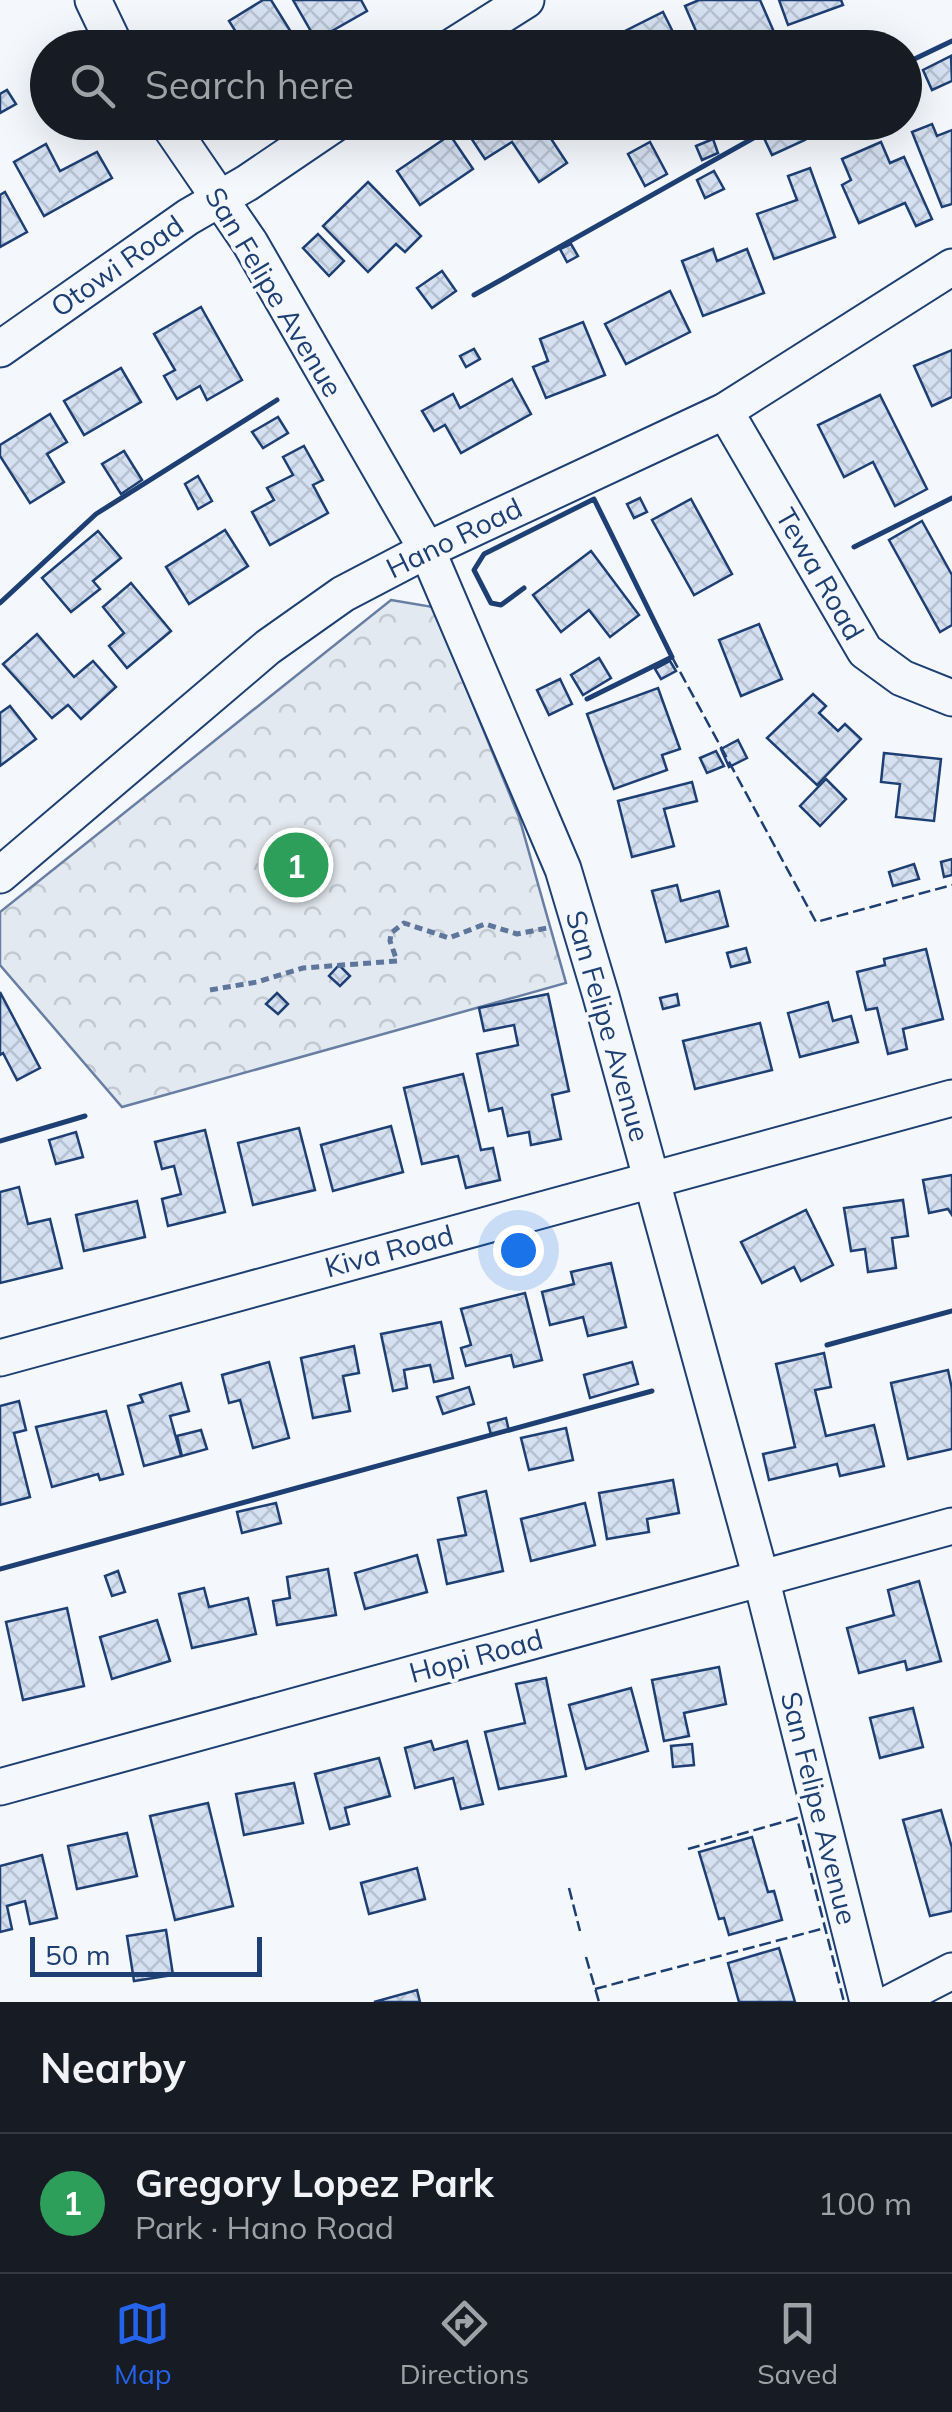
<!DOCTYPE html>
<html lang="en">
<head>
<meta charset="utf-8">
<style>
	:root { --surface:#171b24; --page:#242831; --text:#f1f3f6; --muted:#9ea1a6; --line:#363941; --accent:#2563eb }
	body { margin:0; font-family:Mulish,sans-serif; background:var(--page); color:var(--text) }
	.scale { position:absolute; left:30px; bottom:25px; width:232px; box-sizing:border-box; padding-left:10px; border:5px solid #1d3f73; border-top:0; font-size:28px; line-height:35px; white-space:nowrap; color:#1d3f73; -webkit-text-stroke:8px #f4f7fb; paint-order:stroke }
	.you { position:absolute; left:518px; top:1250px; width:35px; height:35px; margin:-25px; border:8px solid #fff; border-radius:50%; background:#1a73e8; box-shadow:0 0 0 15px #1a73e833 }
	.badge { display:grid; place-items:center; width:65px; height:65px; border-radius:50%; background:var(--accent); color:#fff; font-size:32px; font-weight:700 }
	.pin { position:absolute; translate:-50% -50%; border:5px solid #fff; box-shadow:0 2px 10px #0006 }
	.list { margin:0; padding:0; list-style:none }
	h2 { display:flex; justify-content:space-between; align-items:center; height:130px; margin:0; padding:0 40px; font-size:42px }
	h2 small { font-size:32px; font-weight:400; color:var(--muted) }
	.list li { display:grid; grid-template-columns:65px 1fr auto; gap:30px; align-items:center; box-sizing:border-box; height:140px; padding:0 40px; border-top:2px solid var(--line) }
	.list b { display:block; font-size:38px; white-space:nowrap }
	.list p { margin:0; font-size:32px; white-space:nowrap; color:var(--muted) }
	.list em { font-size:32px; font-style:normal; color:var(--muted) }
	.icon { flex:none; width:55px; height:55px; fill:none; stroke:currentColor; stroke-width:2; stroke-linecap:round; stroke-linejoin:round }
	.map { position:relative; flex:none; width:952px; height:2002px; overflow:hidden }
	.search { position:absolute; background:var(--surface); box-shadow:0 10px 40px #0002; left:30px; right:30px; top:30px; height:110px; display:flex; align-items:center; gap:25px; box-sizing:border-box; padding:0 35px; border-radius:55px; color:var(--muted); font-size:38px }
	.sheet { height:270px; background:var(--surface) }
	nav { display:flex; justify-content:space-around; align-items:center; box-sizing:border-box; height:140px; border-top:2px solid var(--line); background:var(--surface); font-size:28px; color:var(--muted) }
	nav a { display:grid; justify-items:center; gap:5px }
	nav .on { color:var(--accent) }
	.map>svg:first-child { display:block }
</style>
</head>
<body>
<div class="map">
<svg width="952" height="2002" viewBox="0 0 952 2002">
	<defs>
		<pattern id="forest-crowns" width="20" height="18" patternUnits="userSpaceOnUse" patternTransform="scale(2.5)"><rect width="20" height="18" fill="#e3e9f0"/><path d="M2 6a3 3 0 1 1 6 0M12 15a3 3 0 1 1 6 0" fill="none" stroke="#c2c9d1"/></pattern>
		<pattern id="building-cross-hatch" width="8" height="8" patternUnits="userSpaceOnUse" patternTransform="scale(2.5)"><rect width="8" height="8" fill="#d5e0f0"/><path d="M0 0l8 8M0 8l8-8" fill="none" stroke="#b6c1d1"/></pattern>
	</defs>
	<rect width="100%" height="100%" fill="#f4f7fb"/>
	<polygon fill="url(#forest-crowns)" stroke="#687fa3" stroke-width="2.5" points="391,600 433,607 519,817 566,983 122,1107 0,965 0,912"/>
	<g fill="url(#building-cross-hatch)" stroke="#1d3f73" stroke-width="2.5">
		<polygon points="263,0 271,0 301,48 246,48 229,21"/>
		<polygon points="293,0 361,0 367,11 316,40"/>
		<polygon points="699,0 760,0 781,48 732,48 727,36 703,47 685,6"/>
		<polygon points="779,0 841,0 843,5 788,25"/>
		<polygon points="663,12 681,48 613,48 609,39"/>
		<polygon points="951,56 952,81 932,90 923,70"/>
		<polygon points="7,90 16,104 0,113 0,94"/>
		<polygon points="474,122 540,122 567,163 539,182 512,142 485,159 465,129"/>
		<polygon points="797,123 805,140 772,155 764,138"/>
		<polygon points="932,124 937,136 952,130 952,204 942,207 912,132"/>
		<polygon points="450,135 473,169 420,205 397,171"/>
		<polygon points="713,139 718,153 702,160 696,146"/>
		<polygon points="650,142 667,174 645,186 628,154"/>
		<polygon points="881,142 890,163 904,157 932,219 916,226 905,203 859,223 842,185 851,180 842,159"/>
		<polygon points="46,144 60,171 97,152 112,178 44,216 14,162"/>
		<polygon points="810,168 835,237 774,259 757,214 797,200 788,176"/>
		<polygon points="714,171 724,189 705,198 697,180"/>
		<polygon points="368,182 421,236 405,252 396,244 368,272 323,226"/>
		<polygon points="5,192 27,232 0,247 0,195"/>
		<polygon points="318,234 344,261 329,276 303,248"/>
		<polygon points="571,244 578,256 567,262 560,249"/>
		<polygon points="713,249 717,261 747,249 764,293 703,316 682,261"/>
		<polygon points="442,271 456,291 432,308 417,288"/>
		<polygon points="670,291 690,332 626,364 605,324"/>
		<polygon points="201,307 242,380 207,400 200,386 177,399 164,376 175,370 154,334"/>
		<polygon points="583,322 605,375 546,398 533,367 548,361 540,339"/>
		<polygon points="474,349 480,359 466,367 460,356"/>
		<polygon points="952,350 952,397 932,406 914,366"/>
		<polygon points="121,368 141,402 84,435 64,401"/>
		<polygon points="512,379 531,414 461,453 445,425 434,431 422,411 453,394 460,408"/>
		<polygon points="880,395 927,489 895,506 873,462 844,477 818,425"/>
		<polygon points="50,414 67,442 47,454 64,482 30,503 0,456 0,445"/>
		<polygon points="278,417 288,433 263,448 252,432"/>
		<polygon points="304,446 323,480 313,485 328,513 270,545 252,512 274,500 267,488 293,475 283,457"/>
		<polygon points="124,451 142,480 121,494 102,464"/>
		<polygon points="198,476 212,501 198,509 185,484"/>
		<polygon points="640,498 647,512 634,518 627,504"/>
		<polygon points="691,499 732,574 694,595 652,520"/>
		<polygon points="922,521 952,575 952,625 940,632 889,540"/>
		<polygon points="225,530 248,566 189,604 166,567"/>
		<polygon points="98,531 121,558 93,581 100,589 71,612 42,578"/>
		<polygon points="591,551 639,615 610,637 589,610 561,632 533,595"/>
		<polygon points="131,583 171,631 127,668 109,646 124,633 103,607"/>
		<polygon points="759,624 782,679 741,696 719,640"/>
		<polygon points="37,634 74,677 93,661 116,687 81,719 68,705 52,718 3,664"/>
		<polygon points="599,658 611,678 583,695 571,675"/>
		<polygon points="670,661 676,671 661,679 655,669"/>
		<polygon points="560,679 572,704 549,715 537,690"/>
		<polygon points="658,688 680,749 662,755 667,770 614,789 587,714"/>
		<polygon points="813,694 826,706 819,713 838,731 845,724 861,739 817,785 767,738"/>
		<polygon points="10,706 36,739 0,766 0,713"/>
		<polygon points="738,740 747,758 729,767 721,749"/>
		<polygon points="716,751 724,766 707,773 700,758"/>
		<polygon points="884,753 941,759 934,821 896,817 900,784 881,782"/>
		<polygon points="826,779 846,799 820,826 800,806"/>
		<polygon points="692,782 697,801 664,809 674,846 632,857 618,801"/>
		<polygon points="952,859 952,875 944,877 941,862"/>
		<polygon points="914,864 919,879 893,886 889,872"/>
		<polygon points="677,885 681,901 719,891 728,926 666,942 652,891"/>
		<polygon points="746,948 750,962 731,967 727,953"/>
		<polygon points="926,949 943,1019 903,1029 907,1049 888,1054 877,1008 866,1010 857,972 885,965 884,959"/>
		<polygon points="339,965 350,976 340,986 329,976"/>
		<polygon points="0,992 40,1068 17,1080 3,1053 0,1055"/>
		<polygon points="277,993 288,1004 278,1014 266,1004"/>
		<polygon points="548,994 569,1091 552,1095 561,1139 531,1145 529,1132 508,1136 502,1108 489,1111 477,1054 518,1045 514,1025 484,1031 479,1008"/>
		<polygon points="677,994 679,1005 663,1009 660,998"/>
		<polygon points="828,1002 833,1021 851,1016 858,1042 800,1057 788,1013"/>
		<polygon points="760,1023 772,1070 695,1089 683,1041"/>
		<polygon points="463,1074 481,1150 493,1148 500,1180 466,1188 458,1156 422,1164 404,1088"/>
		<polygon points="391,1126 403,1172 333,1191 321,1145"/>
		<polygon points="299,1128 315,1190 253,1205 238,1143"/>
		<polygon points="205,1130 225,1212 168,1226 162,1199 181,1194 174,1166 162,1169 155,1142"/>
		<polygon points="76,1132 83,1157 56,1164 49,1140"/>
		<polygon points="952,1175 952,1215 948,1209 929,1213 923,1180"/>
		<polygon points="19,1187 28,1224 50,1219 62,1268 0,1283 0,1192"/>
		<polygon points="903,1200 908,1236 892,1238 896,1268 868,1272 865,1249 851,1251 844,1208"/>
		<polygon points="137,1201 145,1237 84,1251 76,1215"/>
		<polygon points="806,1210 833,1265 801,1281 794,1267 762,1283 741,1242"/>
		<polygon points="611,1263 626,1327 588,1336 583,1317 550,1325 542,1292 574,1284 571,1272"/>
		<polygon points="525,1293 542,1360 514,1367 511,1355 466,1366 461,1348 471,1345 461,1309"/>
		<polygon points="441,1322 453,1378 434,1382 430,1365 404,1370 407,1388 393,1391 381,1334"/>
		<polygon points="354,1346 359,1373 343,1376 350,1411 313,1418 301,1358"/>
		<polygon points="824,1353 831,1387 815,1390 826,1436 874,1425 884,1466 840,1476 837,1464 769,1480 763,1454 795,1447 776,1364"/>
		<polygon points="269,1362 289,1438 253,1448 240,1400 229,1403 222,1375"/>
		<polygon points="632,1362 638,1384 590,1398 584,1375"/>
		<polygon points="948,1370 952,1389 952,1449 908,1459 891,1383"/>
		<polygon points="181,1383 189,1411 170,1416 181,1456 144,1466 128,1406 143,1402 140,1395"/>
		<polygon points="469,1387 474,1404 443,1414 437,1397"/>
		<polygon points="19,1401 26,1430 14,1433 30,1497 0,1505 0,1406"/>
		<polygon points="106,1411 123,1474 100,1480 98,1474 52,1487 36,1427"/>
		<polygon points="506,1418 509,1431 491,1435 488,1423"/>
		<polygon points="566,1428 573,1460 529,1470 521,1438"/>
		<polygon points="201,1430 207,1449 182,1456 177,1436"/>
		<polygon points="673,1480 679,1513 647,1519 649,1532 607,1539 599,1493"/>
		<polygon points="486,1491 503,1571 447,1584 438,1540 466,1535 458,1498"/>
		<polygon points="276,1503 281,1523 242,1533 237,1512"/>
		<polygon points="585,1503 595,1545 531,1561 521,1519"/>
		<polygon points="417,1555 427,1592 365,1609 355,1573"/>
		<polygon points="328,1569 336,1615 277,1625 273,1601 290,1598 287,1577"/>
		<polygon points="118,1571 125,1592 112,1596 105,1576"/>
		<polygon points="919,1581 941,1661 907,1670 905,1661 859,1673 847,1628 894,1615 888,1590"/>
		<polygon points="204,1588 209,1607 248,1598 256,1634 192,1648 179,1594"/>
		<polygon points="67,1608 84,1686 23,1700 6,1622"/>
		<polygon points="157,1620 170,1661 112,1679 100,1637"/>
		<polygon points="719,1667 726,1704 684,1713 689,1736 664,1741 652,1680"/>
		<polygon points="546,1678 566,1776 499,1789 485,1732 525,1723 516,1684"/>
		<polygon points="631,1688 648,1751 586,1769 569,1705"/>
		<polygon points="913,1708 923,1747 880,1758 870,1718"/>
		<polygon points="431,1741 434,1750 467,1741 483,1804 461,1809 453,1778 415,1788 405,1748"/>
		<polygon points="692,1744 694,1765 673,1767 671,1746"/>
		<polygon points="379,1758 390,1796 345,1808 349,1824 330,1829 315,1774"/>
		<polygon points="294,1783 303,1823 244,1835 236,1794"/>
		<polygon points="208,1803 233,1906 175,1920 150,1816"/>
		<polygon points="941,1810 952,1848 952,1911 930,1916 903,1820"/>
		<polygon points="127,1833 137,1876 77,1889 68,1846"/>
		<polygon points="752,1837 768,1892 774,1891 782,1920 729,1935 724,1918 719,1919 699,1852"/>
		<polygon points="42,1855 57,1918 30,1924 25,1901 7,1906 12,1929 0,1932 0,1866"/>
		<polygon points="417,1868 425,1899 369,1914 361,1883"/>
		<polygon points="166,1930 173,1975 134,1981 127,1936"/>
		<polygon points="779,1948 795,2002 739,2002 728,1963"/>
		<polygon points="417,1990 420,2002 374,2002"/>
	</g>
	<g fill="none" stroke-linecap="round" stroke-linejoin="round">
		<g stroke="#1d3f73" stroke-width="39">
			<g id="minor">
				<polyline points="93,0 116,48"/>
				<polyline points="450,48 526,0"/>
				<polyline points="167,122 250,243 427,550 563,869 601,996 761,1578 868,2002"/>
				<polyline points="0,349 188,217 247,183 337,122"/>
				<polyline points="725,411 865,651 902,678 952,698"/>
				<polyline points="0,875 268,647 343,594 427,550 725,411 952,267"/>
				<polyline points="0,1358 952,1098"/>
				<polyline points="0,1787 952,1526"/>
				<polyline points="892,2002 952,1971"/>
			</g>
		</g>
		<polyline stroke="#5e769c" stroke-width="5" stroke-dasharray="8 5" stroke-linecap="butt" points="210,990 257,982 303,968 397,961 390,941 391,933 404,923 449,938 485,924 517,934 547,928"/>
		<use href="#minor" stroke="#f4f7fb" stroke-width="35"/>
		<g stroke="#1d3f73" stroke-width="2.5" stroke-dasharray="12 5" stroke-linecap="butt">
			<polyline points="672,657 816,922 952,885"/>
			<polyline points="688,1849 797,1818 844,2002"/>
			<polyline points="569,1888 580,1931"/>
			<polyline points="586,1957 599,2002"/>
			<polyline points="595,1989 825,1928"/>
		</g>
		<g stroke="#1d3f73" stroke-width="5">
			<polyline points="904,64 952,41"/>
			<polyline points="474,295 782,122"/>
			<polyline points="854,547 952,498"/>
			<polyline points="524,588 501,605 491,603 474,570 484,554 594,499 672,657 587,699"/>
			<polyline points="0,603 96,514 277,400"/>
			<polyline points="0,1141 85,1116"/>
			<polyline points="827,1345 952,1311"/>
			<polyline points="0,1569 652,1391"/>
		</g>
	</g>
	<g text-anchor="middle" stroke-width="8" stroke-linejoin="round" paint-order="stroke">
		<g font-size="28" fill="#1d3f73" stroke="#f4f7fb">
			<text transform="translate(117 266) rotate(-35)" y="10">Otowi Road</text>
			<text transform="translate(274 292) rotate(59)" y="10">San Felipe Avenue</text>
			<text transform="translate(454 538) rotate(-26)" y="10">Hano Road</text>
			<text transform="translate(820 574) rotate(60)" y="10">Tewa Road</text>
			<text transform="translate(608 1026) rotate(74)" y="10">San Felipe Avenue</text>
			<text transform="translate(389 1251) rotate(-15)" y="10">Kiva Road</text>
			<text transform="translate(476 1656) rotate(-15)" y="10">Hopi Road</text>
			<text transform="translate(819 1808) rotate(76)" y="10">San Felipe Avenue</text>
		</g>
	</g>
</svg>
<div class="scale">50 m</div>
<div class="you"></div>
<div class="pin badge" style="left:296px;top:865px;background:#2e9e5b">1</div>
<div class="search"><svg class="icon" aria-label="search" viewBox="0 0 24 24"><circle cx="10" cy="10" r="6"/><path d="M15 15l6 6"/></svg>Search here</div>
</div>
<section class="sheet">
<h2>Nearby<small></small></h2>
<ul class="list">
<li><span class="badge" style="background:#2e9e5b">1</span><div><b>Gregory Lopez Park</b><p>Park · Hano Road</p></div><em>100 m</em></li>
</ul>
</section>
<nav>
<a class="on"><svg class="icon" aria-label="map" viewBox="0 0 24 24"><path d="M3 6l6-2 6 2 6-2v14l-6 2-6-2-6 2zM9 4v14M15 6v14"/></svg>Map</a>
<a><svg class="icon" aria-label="directions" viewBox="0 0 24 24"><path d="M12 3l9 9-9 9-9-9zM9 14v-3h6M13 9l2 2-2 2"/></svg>Directions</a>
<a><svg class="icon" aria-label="saved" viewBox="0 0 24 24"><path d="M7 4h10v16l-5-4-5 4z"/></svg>Saved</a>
</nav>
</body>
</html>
